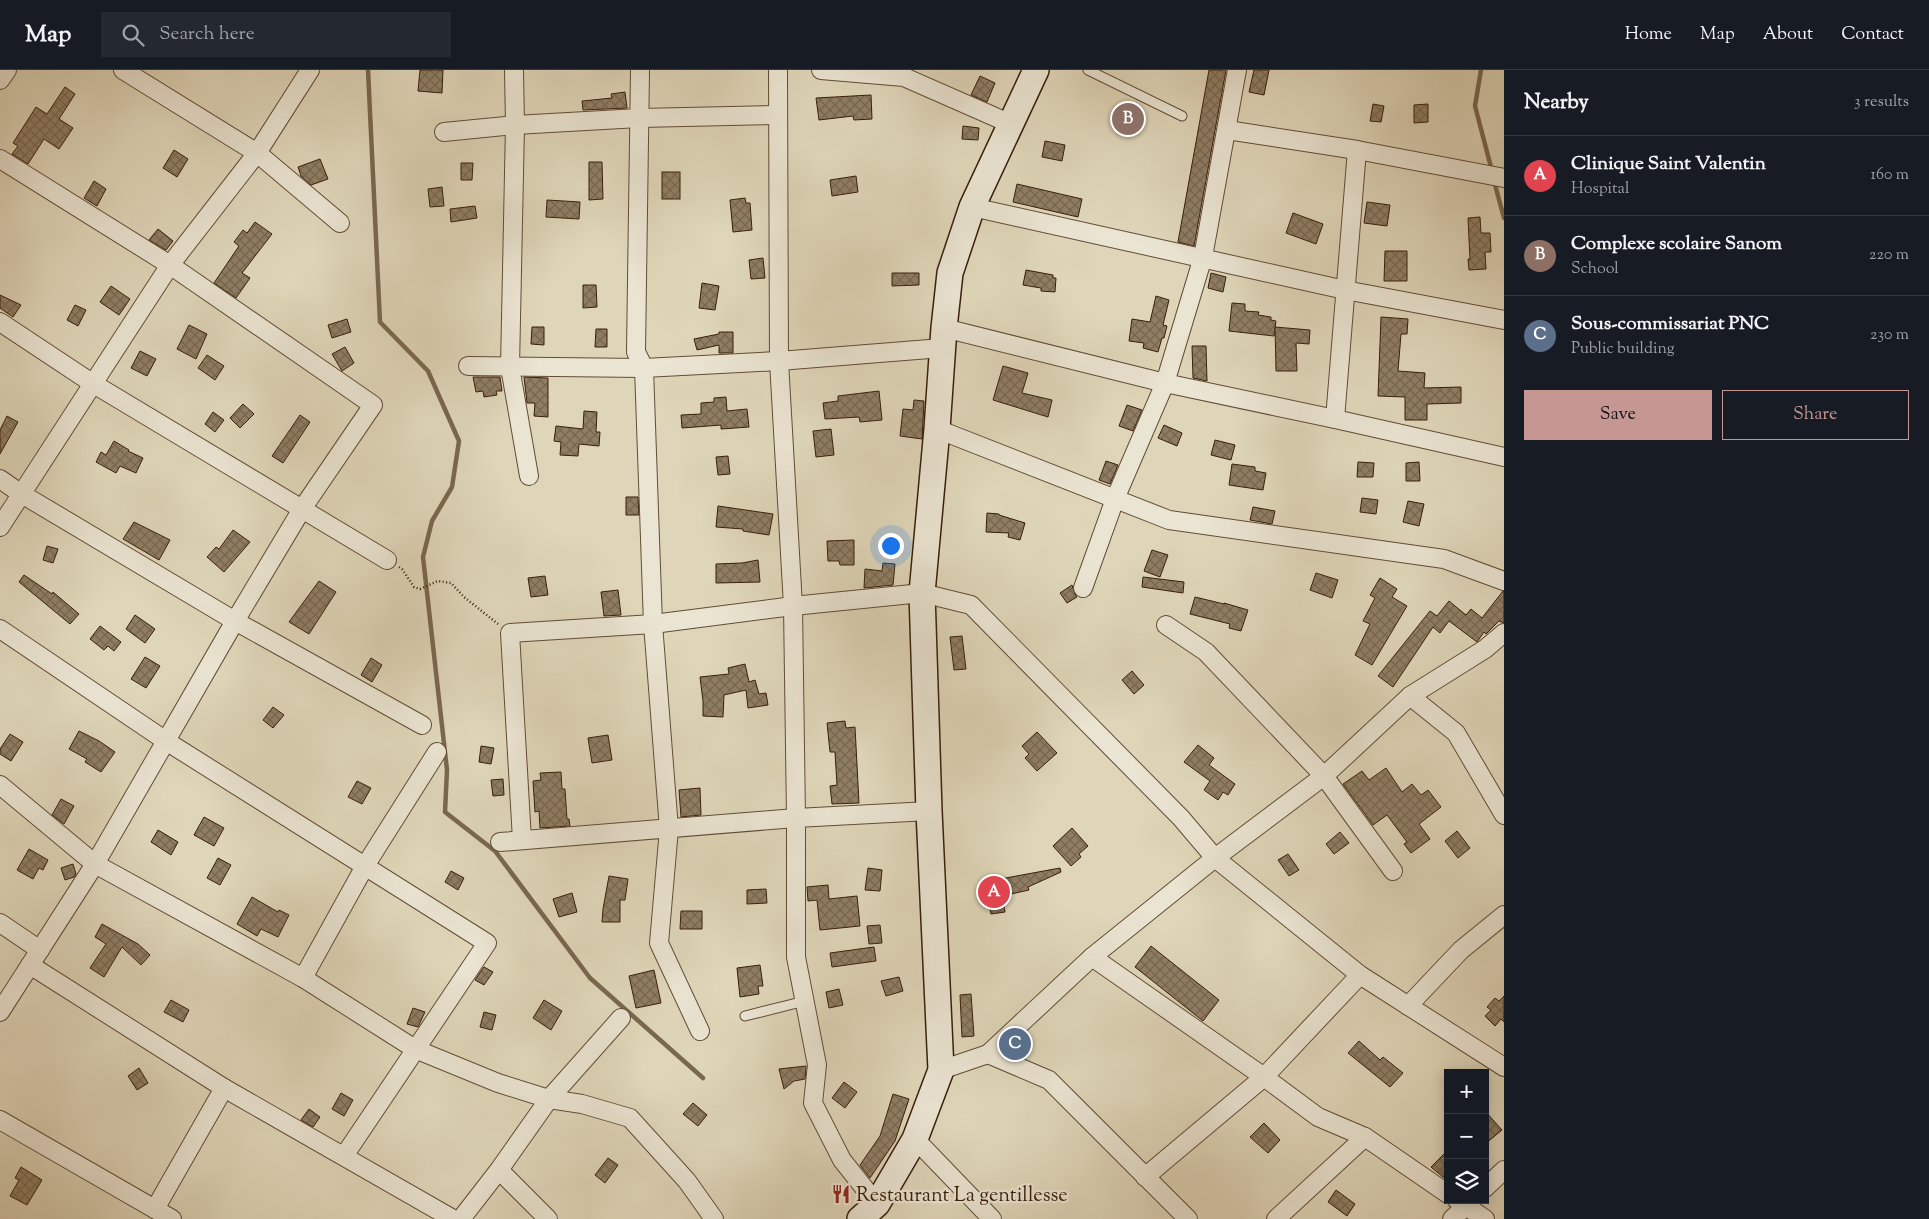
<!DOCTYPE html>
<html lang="en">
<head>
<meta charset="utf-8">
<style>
	:root { --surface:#171b24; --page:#242831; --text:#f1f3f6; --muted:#9ea1a6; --line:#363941; --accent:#c59692 }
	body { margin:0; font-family:"Sorts Mill Goudy",serif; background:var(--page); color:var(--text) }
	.controls { position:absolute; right:15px; bottom:15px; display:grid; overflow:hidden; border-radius:0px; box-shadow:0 2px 12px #0003 }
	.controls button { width:45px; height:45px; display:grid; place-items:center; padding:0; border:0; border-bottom:1px solid var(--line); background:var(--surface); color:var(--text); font:25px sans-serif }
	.you { position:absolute; left:890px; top:475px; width:18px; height:18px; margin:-12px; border:4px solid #fff; border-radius:50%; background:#1a73e8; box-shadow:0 0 0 8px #1a73e833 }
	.badge { display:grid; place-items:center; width:32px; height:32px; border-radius:50%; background:var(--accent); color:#fff; font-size:16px; font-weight:700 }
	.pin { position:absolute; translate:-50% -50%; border:2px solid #fff; box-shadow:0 1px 5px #0006 }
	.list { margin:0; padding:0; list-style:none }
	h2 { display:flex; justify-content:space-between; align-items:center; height:65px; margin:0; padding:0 20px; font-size:21px }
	h2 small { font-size:16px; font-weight:400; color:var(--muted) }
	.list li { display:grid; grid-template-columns:32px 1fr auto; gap:15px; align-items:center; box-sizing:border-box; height:80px; padding:0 20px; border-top:1px solid var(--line) }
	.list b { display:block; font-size:19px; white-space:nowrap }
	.list p { margin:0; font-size:16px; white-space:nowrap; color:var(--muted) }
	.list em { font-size:16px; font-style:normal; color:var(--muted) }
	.actions { display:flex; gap:10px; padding:15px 20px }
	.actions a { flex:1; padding:11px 0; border:1px solid var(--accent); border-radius:0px; text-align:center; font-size:18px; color:var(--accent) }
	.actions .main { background:var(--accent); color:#111 }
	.icon { flex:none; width:28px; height:28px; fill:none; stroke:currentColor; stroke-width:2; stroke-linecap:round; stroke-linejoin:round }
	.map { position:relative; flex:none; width:1504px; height:1149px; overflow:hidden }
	header { display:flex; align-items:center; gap:30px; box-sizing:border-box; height:70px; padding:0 25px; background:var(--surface); border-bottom:1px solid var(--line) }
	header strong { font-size:24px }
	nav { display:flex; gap:28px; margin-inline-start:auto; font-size:18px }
	.search { width:350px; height:45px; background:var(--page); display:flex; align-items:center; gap:12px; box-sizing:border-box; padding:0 18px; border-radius:0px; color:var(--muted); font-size:19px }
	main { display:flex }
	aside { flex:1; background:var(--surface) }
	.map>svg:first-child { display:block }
</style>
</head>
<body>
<header>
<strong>Map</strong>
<div class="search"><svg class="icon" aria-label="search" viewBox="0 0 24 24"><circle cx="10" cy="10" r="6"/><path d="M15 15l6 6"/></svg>Search here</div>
<nav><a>Home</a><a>Map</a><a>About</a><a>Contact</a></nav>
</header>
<main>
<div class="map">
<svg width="1504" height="1149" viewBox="0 0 1504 1149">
	<defs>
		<pattern id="building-cross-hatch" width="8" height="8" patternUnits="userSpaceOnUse" patternTransform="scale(1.25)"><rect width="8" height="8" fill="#8f7e65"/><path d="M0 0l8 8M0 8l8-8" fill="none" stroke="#766751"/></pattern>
	</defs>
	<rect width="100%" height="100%" fill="#dfd6b9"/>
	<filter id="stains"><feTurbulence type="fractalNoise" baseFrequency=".004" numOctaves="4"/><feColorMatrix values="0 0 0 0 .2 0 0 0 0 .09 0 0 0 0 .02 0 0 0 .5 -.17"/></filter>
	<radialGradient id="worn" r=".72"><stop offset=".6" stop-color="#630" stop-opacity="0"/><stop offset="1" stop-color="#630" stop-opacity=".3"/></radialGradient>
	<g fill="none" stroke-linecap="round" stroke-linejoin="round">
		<g stroke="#7a6750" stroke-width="4.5">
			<polyline points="368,0 380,252 428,301 459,371 452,417 432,451 423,487 447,700 445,742 495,781 590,908 703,1008"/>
			<polyline points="1481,0 1475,36 1492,101"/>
			<polyline points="1494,111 1504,148"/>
		</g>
	</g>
	<g fill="url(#building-cross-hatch)" stroke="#381e0a">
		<polygon points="420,0 443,0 442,23 418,21"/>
		<polygon points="1209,0 1226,0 1194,176 1178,172"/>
		<polygon points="1254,0 1269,0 1264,25 1249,22"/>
		<polygon points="980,6 995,13 987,32 971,25"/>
		<polygon points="65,17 75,24 59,49 73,58 59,79 44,69 28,94 12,84 18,76 13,73 36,37 47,44"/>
		<polygon points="625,22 627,38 583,40 582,31 612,28 611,24"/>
		<polygon points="871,25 872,49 854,50 853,46 819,50 816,28"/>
		<polygon points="1373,34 1384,36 1381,52 1370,51"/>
		<polygon points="1428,34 1428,52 1414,53 1414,35"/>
		<polygon points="963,56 979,58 978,70 962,69"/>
		<polygon points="1045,71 1065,75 1062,91 1042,87"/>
		<polygon points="174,80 188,89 177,107 163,98"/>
		<polygon points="320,89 328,109 311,115 301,106 298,97"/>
		<polygon points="589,92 602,92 603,129 589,130"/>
		<polygon points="461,93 473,93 472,110 461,110"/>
		<rect x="662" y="102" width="18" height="27"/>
		<polygon points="856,106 858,122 832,126 830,110"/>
		<polygon points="94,111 106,119 97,136 84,128"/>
		<polygon points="1017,114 1082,129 1078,147 1013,132"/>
		<polygon points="442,117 444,136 430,137 428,119"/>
		<polygon points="745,128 746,133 750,133 752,160 733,162 730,130"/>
		<polygon points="547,130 580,132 579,149 546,147"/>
		<polygon points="1367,132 1390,135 1387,156 1364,153"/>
		<polygon points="475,136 477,148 451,152 450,139"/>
		<polygon points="1293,143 1323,154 1316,174 1286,163"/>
		<polygon points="1480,147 1481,163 1490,163 1491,182 1485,182 1486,199 1469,200 1468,189 1470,189 1468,148"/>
		<polygon points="255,152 272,164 242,203 250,208 236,228 214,213 239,176 234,172 243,160 247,163"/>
		<polygon points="158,159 173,171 166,180 149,170"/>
		<polygon points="1385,181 1407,181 1407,211 1384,211"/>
		<polygon points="763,188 765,208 751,209 749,190"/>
		<polygon points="1026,200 1053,205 1053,208 1056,208 1055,222 1041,221 1041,218 1023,215"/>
		<polygon points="892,203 919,203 919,215 892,216"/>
		<polygon points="1211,203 1226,207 1223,222 1208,218"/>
		<polygon points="702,213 719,216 715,240 699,238"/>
		<polygon points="583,215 596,215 597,237 583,238"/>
		<polygon points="111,216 130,229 119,245 100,232"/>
		<polygon points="0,225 21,235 13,247 0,238"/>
		<polygon points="1156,226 1169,230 1163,255 1167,256 1164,268 1162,268 1158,282 1143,278 1144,273 1129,271 1132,249 1150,252"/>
		<polygon points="1232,233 1245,234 1245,241 1259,242 1258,245 1271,247 1271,250 1276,251 1274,266 1229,261"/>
		<polygon points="75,235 86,240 78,256 67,250"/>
		<polygon points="1381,247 1408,249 1407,264 1401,264 1398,301 1425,303 1424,318 1461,317 1461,333 1427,334 1427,350 1405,350 1405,327 1378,326"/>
		<polygon points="347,249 351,262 332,268 328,255"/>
		<polygon points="189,255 207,264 196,289 177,279"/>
		<polygon points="532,257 544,257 544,275 531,274"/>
		<polygon points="1275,257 1310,260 1309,274 1296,273 1297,301 1276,301"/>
		<polygon points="596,259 607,259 607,277 595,277"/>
		<polygon points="719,262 733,262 733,283 719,283 719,275 697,280 694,269 719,264"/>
		<polygon points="1192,276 1206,276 1207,311 1193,308"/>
		<polygon points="345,277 354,293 342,301 332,284"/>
		<polygon points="140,281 156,289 147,306 131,298"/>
		<polygon points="207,285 224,296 215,310 198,298"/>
		<polygon points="1003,296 1028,303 1022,323 1052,330 1048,347 993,330"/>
		<polygon points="473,307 500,307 502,321 496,321 497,325 484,327 483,321 476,322"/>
		<polygon points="524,307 548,308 548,347 534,346 535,333 527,333"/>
		<polygon points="879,321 882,350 860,352 859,347 825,349 823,333 838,331 838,326"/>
		<polygon points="726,327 727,341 747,339 749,357 721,359 721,355 682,358 681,345 701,344 701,333 714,332 714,328"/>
		<polygon points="914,330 924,331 922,369 900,366 903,339 913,340"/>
		<polygon points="243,334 254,344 240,358 230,348"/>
		<polygon points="1127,335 1142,340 1133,361 1119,356"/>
		<polygon points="584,341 597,342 596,362 600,362 599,376 579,374 578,386 560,385 561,372 554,371 556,356 583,359"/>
		<polygon points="213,342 224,350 215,362 205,354"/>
		<polygon points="300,345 310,352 283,393 272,386"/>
		<polygon points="7,346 18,352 0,384 0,360"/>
		<polygon points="1164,355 1182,363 1177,376 1158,368"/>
		<polygon points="831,359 834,385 816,387 813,361"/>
		<polygon points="1215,370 1235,375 1231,390 1211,385"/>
		<polygon points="114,371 129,380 128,381 143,388 136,403 120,396 116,403 96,392 101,382 106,385"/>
		<polygon points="728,386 730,404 718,405 716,387"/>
		<polygon points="1106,391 1118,395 1110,414 1099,410"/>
		<polygon points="1358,392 1374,393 1373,407 1357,407"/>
		<polygon points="1419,392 1420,411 1406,411 1406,393"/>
		<polygon points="1232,394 1255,397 1255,401 1266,403 1263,420 1229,415"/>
		<polygon points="626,427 638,427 639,445 626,445"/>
		<polygon points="1362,428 1378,430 1376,444 1360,442"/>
		<polygon points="1408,431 1424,434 1419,456 1403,452"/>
		<polygon points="718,436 773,444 769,465 743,461 743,459 716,457"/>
		<polygon points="1253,437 1275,441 1272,454 1250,450"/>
		<polygon points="987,443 999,444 999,445 1025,453 1020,470 1008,467 1009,463 986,462"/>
		<polygon points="134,452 170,470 159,490 123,469"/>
		<polygon points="233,460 250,472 224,502 207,487 216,477 219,479"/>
		<polygon points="854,470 854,495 840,495 839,491 828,491 827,471"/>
		<polygon points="47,476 58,479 53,493 43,490"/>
		<polygon points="1152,480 1168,485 1160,507 1144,501"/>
		<polygon points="758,490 760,512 716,513 716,494 742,493"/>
		<polygon points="883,493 895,494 893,515 864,518 865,499 882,501"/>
		<polygon points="1316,503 1338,510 1332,528 1310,520"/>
		<polygon points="24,505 52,524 53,522 79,544 70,554 19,512"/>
		<polygon points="545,506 548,525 531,527 528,508"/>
		<polygon points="1143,507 1184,512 1183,523 1142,517"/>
		<polygon points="1380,508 1397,519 1392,527 1407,536 1372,595 1355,585 1370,554 1363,551 1375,528 1370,525"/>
		<polygon points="319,511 336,522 309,564 289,552"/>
		<polygon points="1072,515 1075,524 1077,527 1067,533 1060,523"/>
		<polygon points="618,520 621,545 604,546 601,522"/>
		<polygon points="1503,521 1504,521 1504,553 1499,551 1486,564 1484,562 1477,572 1449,551 1440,563 1433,557 1393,617 1378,606 1430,541 1437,546 1449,531 1466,545 1471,539 1482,548"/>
		<polygon points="1195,527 1224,534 1224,533 1248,540 1241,561 1229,558 1230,554 1190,544"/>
		<polygon points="135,545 155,559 145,573 126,559"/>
		<polygon points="100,556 121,572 114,581 108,576 104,580 90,569"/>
		<polygon points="962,566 966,599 954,600 950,567"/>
		<polygon points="145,587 160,596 146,618 131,609"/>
		<polygon points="371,588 382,595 372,612 361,605"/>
		<polygon points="745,594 749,612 755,610 759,624 766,623 768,635 748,638 746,620 724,625 723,647 703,646 703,631 700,607 729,604 728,598"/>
		<polygon points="1132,601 1144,615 1134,624 1122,610"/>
		<polygon points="273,637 284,645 273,658 263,650"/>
		<polygon points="845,651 846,658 855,657 859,733 832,734 830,716 837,715 835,682 830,682 827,653"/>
		<polygon points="79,661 99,671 115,682 101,702 85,692 87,689 69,679"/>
		<polygon points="1037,662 1057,683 1037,701 1025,688 1029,684 1022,676"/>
		<polygon points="10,664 23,672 11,691 0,684 0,679"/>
		<polygon points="608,665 612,690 592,693 588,668"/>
		<polygon points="1198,675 1214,688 1209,695 1235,714 1228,725 1223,722 1218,730 1204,720 1210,711 1184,692"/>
		<polygon points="481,676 494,678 491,694 479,692"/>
		<polygon points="1386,698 1402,722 1412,714 1421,725 1428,720 1441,737 1419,754 1430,769 1411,783 1404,774 1407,772 1387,745 1373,755 1343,714 1362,701 1369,710"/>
		<polygon points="561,702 562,719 565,719 567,749 569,749 570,756 540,758 539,741 535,742 533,711 541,710 540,703"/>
		<polygon points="503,709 504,725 493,726 491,710"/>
		<polygon points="357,711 371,718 362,734 348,727"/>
		<polygon points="700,718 701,745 681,747 679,720"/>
		<polygon points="61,729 74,736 64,754 52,745"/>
		<polygon points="204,747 224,758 214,776 194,765"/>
		<polygon points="1072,758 1088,776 1079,784 1081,787 1071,796 1053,776"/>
		<polygon points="158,760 178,772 171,785 151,772"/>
		<polygon points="1457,761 1470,778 1458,788 1445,771"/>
		<polygon points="1340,762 1349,773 1334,784 1326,774"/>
		<polygon points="29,779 48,790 43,800 39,798 33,809 17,800"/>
		<polygon points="1288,784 1299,800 1289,806 1278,790"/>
		<polygon points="218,788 231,795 220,815 207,808"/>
		<polygon points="73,794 76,804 74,807 65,810 61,798"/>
		<polygon points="868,798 882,800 880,821 865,820"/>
		<polygon points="1060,798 1061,802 1028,817 1029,820 1002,826 1005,842 991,844 984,812"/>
		<polygon points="451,801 464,808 458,820 445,812"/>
		<polygon points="609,806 628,809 625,830 620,830 620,852 602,852 603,839"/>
		<polygon points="828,815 829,829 857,826 860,856 820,860 817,830 808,831 807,817"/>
		<polygon points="766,819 767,833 747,834 747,820"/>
		<polygon points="572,823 577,842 559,847 553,829"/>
		<polygon points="252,827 278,842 279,840 289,845 278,867 261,859 257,866 237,854"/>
		<polygon points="681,841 702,841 702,859 680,859"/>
		<polygon points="102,854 138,874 150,885 141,895 122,877 104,907 90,898 106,874 95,867"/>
		<polygon points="880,855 882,873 869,874 867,856"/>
		<polygon points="1151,876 1219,930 1203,951 1135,897"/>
		<polygon points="874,877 876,891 832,897 830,883"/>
		<polygon points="760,895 763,916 758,916 759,924 740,927 737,898"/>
		<polygon points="484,897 493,902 484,915 475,910"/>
		<polygon points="654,900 661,933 636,938 629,906"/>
		<polygon points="899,907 903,921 886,926 881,911"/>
		<polygon points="839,919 843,935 829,938 826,922"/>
		<polygon points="971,924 974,966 962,967 960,925"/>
		<polygon points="1504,926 1504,952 1501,949 1495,956 1485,946 1491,940 1487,937 1495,928 1499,931"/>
		<polygon points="171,930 189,940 183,952 164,942"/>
		<polygon points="544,930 562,941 551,960 533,948"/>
		<polygon points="413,938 425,942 418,957 407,954"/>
		<polygon points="484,942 496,945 492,960 480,957"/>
		<polygon points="1359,971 1380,990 1383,987 1403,1003 1390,1017 1348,983"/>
		<polygon points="806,996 805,1009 794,1011 784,1019 779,999"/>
		<polygon points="139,998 148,1013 137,1020 128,1006"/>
		<polygon points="844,1012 857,1022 845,1038 832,1028"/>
		<polygon points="341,1023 353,1030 344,1046 332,1039"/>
		<polygon points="893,1024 909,1029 895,1071 870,1108 860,1095 880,1066"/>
		<polygon points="693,1033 707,1045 698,1056 683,1044"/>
		<polygon points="309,1039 320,1047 313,1057 301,1050"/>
		<polygon points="1485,1041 1502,1060 1485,1074"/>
		<polygon points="1264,1053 1280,1070 1268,1083 1250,1067"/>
		<polygon points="1448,1080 1448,1111 1431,1097"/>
		<polygon points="608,1088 618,1095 605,1113 595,1105"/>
		<polygon points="21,1097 42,1110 27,1135 10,1126 19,1110 15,1108"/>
		<polygon points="1336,1120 1355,1134 1347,1146 1328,1132"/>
	</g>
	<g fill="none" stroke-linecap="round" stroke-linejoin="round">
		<g stroke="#624c36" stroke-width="11">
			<g id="lane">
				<polyline points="1088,0 1182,46"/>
				<polyline points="745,946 805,931"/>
			</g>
		</g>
		<g stroke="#624c36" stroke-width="20">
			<g id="street">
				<polyline points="123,0 257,83 340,153"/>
				<polyline points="514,0 515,55 510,297 529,406"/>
				<polyline points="640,0 636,282 644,298 653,554 669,759 659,873 700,961"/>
				<polyline points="778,0 779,291 793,536 796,748 796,887 817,995 813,1033 842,1090 877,1134"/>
				<polyline points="821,0 904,7 1011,54"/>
				<polyline points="0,10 7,0"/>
				<polyline points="1227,60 1357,80 1504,108"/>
				<polyline points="444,62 515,55 639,48 778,45"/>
				<polyline points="0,89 170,195 373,335 302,439 235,551 95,794 0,942"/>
				<polyline points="972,137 1345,220 1504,250"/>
				<polyline points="0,252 92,313 387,490"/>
				<polyline points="944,258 1165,313 1335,349 1504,387"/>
				<polyline points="468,296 644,298 779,291 942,278"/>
				<polyline points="1335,349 1357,80"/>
				<polyline points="937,359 1169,450 1444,489 1504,511"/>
				<polyline points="0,409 20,423 235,551 422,655"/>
				<polyline points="0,457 170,195 257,83 310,0"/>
				<polyline points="1083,518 1115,429 1165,313 1203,187 1237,0"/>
				<polyline points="1166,555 1206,582 1324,706 1393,801"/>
				<polyline points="0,559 166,671 487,873 344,1086"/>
				<polyline points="1410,626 1456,663 1504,745"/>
				<polyline points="0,715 95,794 303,908 415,979 498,1013 549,1029 582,1034 630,1048 687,1111 714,1149"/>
				<polyline points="522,770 510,563 653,554 793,536 922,523 971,535 1181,748 1215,788 1360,905 1504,997"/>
				<polyline points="500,772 796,748 929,741"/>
				<polyline points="0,853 40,880"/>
				<polyline points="1092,887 1264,1007 1318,1047 1365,1067 1448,1124"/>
				<polyline points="30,895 224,1018 453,1149"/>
				<polyline points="303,908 365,796 437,682"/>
				<polyline points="1408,936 1461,880 1504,845"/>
				<polyline points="988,984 1049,1010 1188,1149"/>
				<polyline points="941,1000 988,984 1092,887 1215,788 1324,706 1410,626 1485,579 1504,563"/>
				<polyline points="0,1050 172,1149"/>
				<polyline points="915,1069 992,1149"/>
				<polyline points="499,1100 548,1149"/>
				<polyline points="1145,1107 1264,1007 1360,905"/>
				<polyline points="1485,1118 1504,1100"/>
				<polyline points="1457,1130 1485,1149"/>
				<polyline points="155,1139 224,1018"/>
				<polyline points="461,1149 499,1100 549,1029 621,948"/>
				<polyline points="1276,1149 1365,1067"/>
				<polyline points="1452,1149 1472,1130"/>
			</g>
		</g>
		<g stroke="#381e0a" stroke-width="28">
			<polyline id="secondary" points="860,1149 877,1134 915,1069 941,1000 929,741 922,523 937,359 944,258 950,203 972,137 1036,0"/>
		</g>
		<polyline stroke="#381e0a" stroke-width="2.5" stroke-dasharray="1 2.5" stroke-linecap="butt" points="399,497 402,499 414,517 420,519 438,511 451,513 464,527 498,554"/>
		<use href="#lane" stroke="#eae4d2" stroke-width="9"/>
		<use href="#street" stroke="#eae4d2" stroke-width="18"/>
		<use href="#secondary" stroke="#eae4d2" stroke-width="25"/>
	</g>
	<defs>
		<g id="restaurant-bare" transform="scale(1.5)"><path d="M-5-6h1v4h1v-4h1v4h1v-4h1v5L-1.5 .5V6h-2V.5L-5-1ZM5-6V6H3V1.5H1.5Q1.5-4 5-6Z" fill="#8f2418" stroke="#eae4d2" stroke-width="2.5" paint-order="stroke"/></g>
	</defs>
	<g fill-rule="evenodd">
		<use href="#restaurant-bare" x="841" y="1124"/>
	</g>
	<g text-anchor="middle" stroke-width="4.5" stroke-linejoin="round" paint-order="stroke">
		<g font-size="20" fill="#381e0a" stroke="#eae4d2" text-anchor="start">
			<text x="856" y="1131">Restaurant La gentillesse</text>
		</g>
	</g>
	<rect width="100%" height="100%" filter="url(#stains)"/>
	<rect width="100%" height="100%" fill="url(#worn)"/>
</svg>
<div class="controls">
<button>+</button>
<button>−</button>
<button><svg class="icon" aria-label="layers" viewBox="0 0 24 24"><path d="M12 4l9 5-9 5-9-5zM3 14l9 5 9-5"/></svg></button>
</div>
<div class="you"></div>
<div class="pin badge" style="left:994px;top:822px;background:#e0444e">A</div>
<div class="pin badge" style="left:1128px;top:49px;background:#8d6e63">B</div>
<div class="pin badge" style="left:1015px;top:974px;background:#5c6f8a">C</div>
</div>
<aside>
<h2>Nearby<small>3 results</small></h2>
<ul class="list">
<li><span class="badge" style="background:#e0444e">A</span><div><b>Clinique Saint Valentin</b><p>Hospital</p></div><em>160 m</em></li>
<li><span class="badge" style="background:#8d6e63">B</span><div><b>Complexe scolaire Sanom</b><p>School</p></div><em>220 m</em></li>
<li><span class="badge" style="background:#5c6f8a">C</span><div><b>Sous-commissariat PNC</b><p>Public building</p></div><em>230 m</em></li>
</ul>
<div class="actions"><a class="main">Save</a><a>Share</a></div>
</aside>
</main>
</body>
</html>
